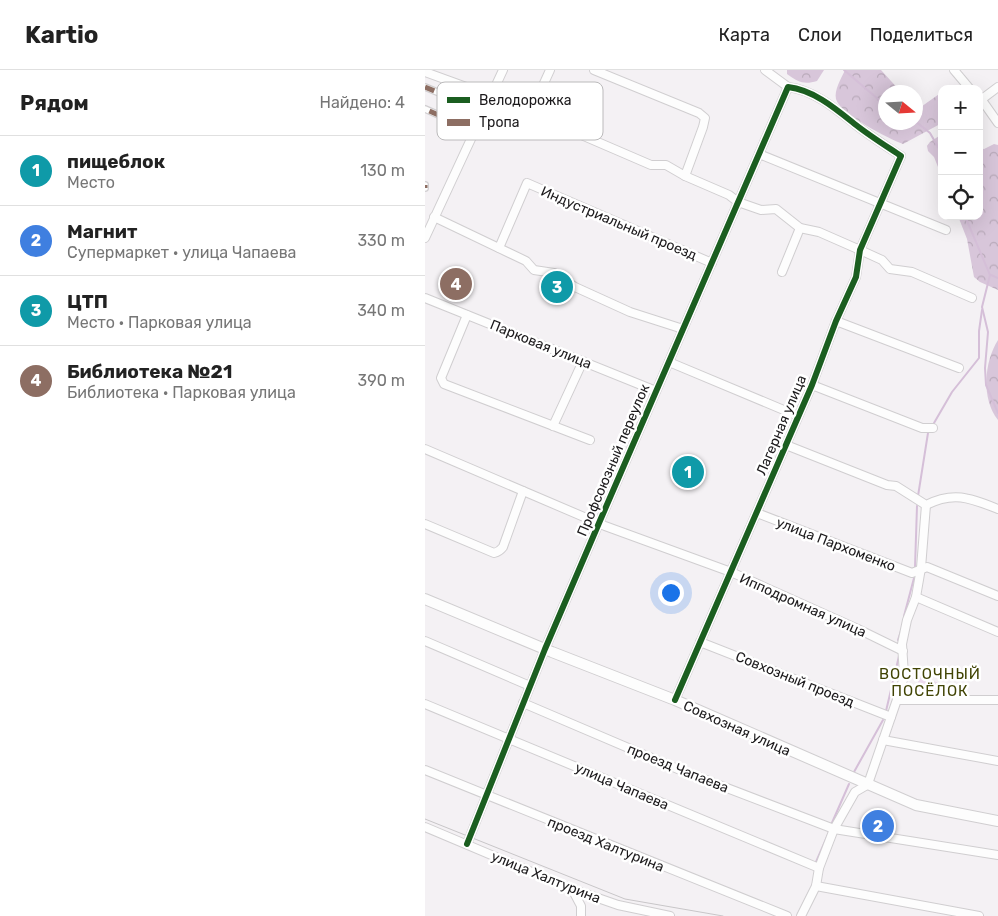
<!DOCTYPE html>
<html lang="ru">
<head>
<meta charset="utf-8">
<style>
	:root { --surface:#fff; --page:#f6f6f6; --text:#222; --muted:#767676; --line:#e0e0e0; --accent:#2563eb }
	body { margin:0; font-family:Rubik,sans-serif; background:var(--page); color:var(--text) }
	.controls { position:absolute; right:15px; top:15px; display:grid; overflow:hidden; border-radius:10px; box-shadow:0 5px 20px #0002 }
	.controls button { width:45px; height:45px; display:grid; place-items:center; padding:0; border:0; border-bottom:1px solid var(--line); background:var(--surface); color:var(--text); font:25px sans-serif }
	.compass { position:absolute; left:453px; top:15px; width:45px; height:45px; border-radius:50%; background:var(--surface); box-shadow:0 5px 20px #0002; rotate:108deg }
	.you { position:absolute; left:245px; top:522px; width:18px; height:18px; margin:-12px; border:4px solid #fff; border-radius:50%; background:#1a73e8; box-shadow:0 0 0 8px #1a73e833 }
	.badge { display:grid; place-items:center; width:32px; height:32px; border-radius:50%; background:var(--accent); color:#fff; font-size:16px; font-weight:700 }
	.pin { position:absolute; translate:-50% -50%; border:2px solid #fff; box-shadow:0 1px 5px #0006 }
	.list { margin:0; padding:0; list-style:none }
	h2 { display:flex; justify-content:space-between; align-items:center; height:65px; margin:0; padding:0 20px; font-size:21px }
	h2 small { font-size:16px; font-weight:400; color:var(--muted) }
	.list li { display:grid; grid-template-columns:32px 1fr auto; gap:15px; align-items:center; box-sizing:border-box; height:70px; padding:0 20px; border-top:1px solid var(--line) }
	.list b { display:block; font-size:19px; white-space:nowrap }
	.list p { margin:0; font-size:16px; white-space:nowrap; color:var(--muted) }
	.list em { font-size:16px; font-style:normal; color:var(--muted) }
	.icon { flex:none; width:28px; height:28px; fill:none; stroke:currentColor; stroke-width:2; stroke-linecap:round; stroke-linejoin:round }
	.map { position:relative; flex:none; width:573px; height:846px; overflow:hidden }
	header { display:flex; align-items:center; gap:30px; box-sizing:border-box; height:70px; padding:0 25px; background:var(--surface); border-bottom:1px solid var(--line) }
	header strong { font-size:24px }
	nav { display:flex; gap:28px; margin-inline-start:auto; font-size:18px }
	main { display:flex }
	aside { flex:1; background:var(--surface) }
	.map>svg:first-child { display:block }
</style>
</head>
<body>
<header>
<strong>Kartio</strong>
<nav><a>Карта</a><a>Слои</a><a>Поделиться</a></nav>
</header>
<main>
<aside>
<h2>Рядом<small>Найдено: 4</small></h2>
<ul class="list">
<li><span class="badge" style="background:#0f9aa8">1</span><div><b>пищеблок</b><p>Место</p></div><em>130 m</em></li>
<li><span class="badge" style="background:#3f7fe0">2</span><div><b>Магнит</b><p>Супермаркет · улица Чапаева</p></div><em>330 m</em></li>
<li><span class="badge" style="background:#0f9aa8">3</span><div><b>ЦТП</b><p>Место · Парковая улица</p></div><em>340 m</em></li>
<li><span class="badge" style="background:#8d6e63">4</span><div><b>Библиотека №21</b><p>Библиотека · Парковая улица</p></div><em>390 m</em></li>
</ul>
</aside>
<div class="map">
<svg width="573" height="846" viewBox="0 0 573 846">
	<defs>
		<pattern id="forest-crowns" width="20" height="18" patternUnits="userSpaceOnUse" patternTransform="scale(1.25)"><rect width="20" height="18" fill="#d8c6da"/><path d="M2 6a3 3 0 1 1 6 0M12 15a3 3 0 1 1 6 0" fill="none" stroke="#b9aaba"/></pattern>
		<pattern id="park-crowns" width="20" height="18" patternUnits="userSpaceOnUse" patternTransform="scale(1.25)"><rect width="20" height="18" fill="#ecdaee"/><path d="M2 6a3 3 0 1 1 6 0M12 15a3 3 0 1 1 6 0" fill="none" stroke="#cabacc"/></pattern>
	</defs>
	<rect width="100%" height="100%" fill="#f4f1f4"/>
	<g fill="url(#forest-crowns)">
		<path d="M362 0H399L392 11C379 15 373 12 362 4Z"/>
		<path d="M420 0H456L476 22H460V52H490L491 37 493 39 517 22V53L478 74C464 69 414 43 411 29 409 20 416 9 420 0Z"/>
		<polygon points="517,64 517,107 509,87 503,81 502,76 505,72"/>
		<polygon points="569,74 573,75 573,220 555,212 549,207 542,169 533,146 554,146 554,78 559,79"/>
		<path d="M573 270V350C556 329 559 292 573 270Z"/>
	</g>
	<polygon fill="url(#park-crowns)" points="494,605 524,617 521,626 491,628"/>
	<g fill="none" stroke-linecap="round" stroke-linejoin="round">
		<g stroke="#d5bfd8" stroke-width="2">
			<polyline points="419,0 460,35"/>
			<polyline points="490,51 505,63 517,84"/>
			<polyline points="540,146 565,205 557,237 563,262 560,298 561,315 573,343"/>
			<polyline points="566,205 573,208"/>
			<polyline points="509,353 527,322 554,288 554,261 557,240"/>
			<polyline points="493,426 503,363"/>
			<polyline points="490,497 492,436"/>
			<polyline points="479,546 489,508"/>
			<polyline points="473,570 477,558"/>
			<polyline points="461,641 474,586"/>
			<polyline points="429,702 458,650"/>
			<polyline points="406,755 424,714"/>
			<polyline points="391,792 405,760"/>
		</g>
		<g stroke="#d0ced0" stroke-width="8">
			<g id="pedestrian">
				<polyline points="0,17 43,35 34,54 0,39"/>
				<polyline points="0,115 0,118"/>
			</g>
		</g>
		<g stroke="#d0ced0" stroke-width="10">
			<g id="minor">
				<polyline points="169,0 274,43 280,48 278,57 260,106"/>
				<polyline points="340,0 363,17"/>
				<polyline points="529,0 545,19"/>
				<polyline points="0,2 66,26 226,95 241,95 260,106 304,125 313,132 336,140 351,139 375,158 394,162 435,180 457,190 465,199 487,202 547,228"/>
				<polyline points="554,26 573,53"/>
				<polyline points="557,29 573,17"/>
				<polyline points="105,44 125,0"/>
				<polyline points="334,84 521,160"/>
				<polyline points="9,147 101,191 109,200 129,203 150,217 205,242 258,259"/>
				<polyline points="0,168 78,0"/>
				<polyline points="74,178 102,113 287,193"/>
				<polyline points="357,202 375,158"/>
				<polyline points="0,228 231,321"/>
				<polyline points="42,245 16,308 19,314 165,370"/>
				<polyline points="411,251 534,298"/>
				<polyline points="244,292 373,346"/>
				<polyline points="387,315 497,358 508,358"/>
				<polyline points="128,356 158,291"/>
				<path d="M361 375 462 415 471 416 501 435C529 421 545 428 573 439"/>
				<polyline points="0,379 180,456 306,502 433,559 478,581"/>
				<polyline points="332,443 487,503 502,497 573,526"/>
				<path d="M0 454 69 483C73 482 75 481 78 477L98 421"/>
				<polyline points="491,527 573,562"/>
				<polyline points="0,571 105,616"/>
				<polyline points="275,572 466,647"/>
				<path d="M250 630 387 315 411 251 431 207 435 180 476 86C461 76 445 66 431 55 411 39 389 20 363 17"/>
				<polyline points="472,630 573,630"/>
				<polyline points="98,633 255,700 409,759 573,785"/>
				<polyline points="0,634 394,798"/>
				<polyline points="458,670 573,691"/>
				<polyline points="0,700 362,846"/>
				<polyline points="0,757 147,819 193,835 245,846"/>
				<polyline points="42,774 120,579 174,453 363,17"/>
				<polyline points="391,816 554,846"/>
				<polyline points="147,819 156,836 156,846"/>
				<polyline points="376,846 391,816 394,798 409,759 430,722 442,715 444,711 476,618 479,605 477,574 482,550 491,527 496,498 501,435"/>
			</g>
		</g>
		<g stroke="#d0ced0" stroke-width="12">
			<polyline id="tertiary" points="0,529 127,582 250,630 491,735 573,751"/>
		</g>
		<use href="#pedestrian" stroke="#fdfdfd" stroke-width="5.5"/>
		<use href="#minor" stroke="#fdfdfd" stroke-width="8"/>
		<use href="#tertiary" stroke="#fdfdfd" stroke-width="10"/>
		<polyline stroke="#c8c6c8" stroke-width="1" points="0,749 200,829 298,846"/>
		<g stroke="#8d6e63" stroke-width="5" stroke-dasharray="10 5" stroke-linecap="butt">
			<polyline points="0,17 43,35 34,54 0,39"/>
			<polyline points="0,115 0,118"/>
		</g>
		<g stroke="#fff" stroke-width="9">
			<path id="cycleway" d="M42 774 120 579 174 453 363 17C389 20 411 39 431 55 445 66 461 76 476 86L435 180 431 207 411 251 387 315 250 630"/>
		</g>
		<use href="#cycleway" stroke="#1b5e20" stroke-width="6"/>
	</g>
	<g text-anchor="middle" stroke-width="5" stroke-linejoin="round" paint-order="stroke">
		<g font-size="14" fill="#1c1a1c" stroke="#fff">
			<text transform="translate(194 153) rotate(23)" y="5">Индустриальный проезд</text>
			<text transform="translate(116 274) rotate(22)" y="5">Парковая улица</text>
			<text transform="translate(356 355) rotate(-67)" y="5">Лагерная улица</text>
			<text transform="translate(188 390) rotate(-67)" y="5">Профсоюзный переулок</text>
			<text transform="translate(411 474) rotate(21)" y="5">улица Пархоменко</text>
			<text transform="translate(378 535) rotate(24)" y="5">Ипподромная улица</text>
			<text transform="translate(370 609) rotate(22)" y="5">Совхозный проезд</text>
			<text transform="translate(312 658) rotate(24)" y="5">Совхозная улица</text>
			<text transform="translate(253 698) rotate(22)" y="5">проезд Чапаева</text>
			<text transform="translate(197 716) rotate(23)" y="5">улица Чапаева</text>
			<text transform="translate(181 774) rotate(22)" y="5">проезд Халтурина</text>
			<text transform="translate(121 807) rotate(22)" y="5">улица Халтурина</text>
		</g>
		<g font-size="15" letter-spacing="1" fill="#414404" stroke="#fff">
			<text x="505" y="609">ВОСТОЧНЫЙ<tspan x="505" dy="17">ПОСЁЛОК</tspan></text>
		</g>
	</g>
	<rect x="12" y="12" width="166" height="58" rx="8" fill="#fff" stroke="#bbbabb" stroke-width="1"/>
	<rect x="22" y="27" width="23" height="6" fill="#1b5e20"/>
	<rect x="22" y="49" width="23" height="7" fill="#8d6e63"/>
	<g font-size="14" fill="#1c1a1c">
		<text x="54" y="35">Велодорожка</text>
		<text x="54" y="57">Тропа</text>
	</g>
</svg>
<div class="controls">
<button>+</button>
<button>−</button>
<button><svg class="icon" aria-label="locate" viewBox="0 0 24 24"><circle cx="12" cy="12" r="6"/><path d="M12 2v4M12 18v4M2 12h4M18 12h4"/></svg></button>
</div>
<svg class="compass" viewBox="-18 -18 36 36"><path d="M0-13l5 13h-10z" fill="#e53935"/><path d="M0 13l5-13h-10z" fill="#767676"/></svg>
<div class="you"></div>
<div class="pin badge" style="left:263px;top:402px;background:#0f9aa8">1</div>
<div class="pin badge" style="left:453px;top:756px;background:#3f7fe0">2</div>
<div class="pin badge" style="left:132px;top:217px;background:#0f9aa8">3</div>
<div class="pin badge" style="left:31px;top:214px;background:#8d6e63">4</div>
</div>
</main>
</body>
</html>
